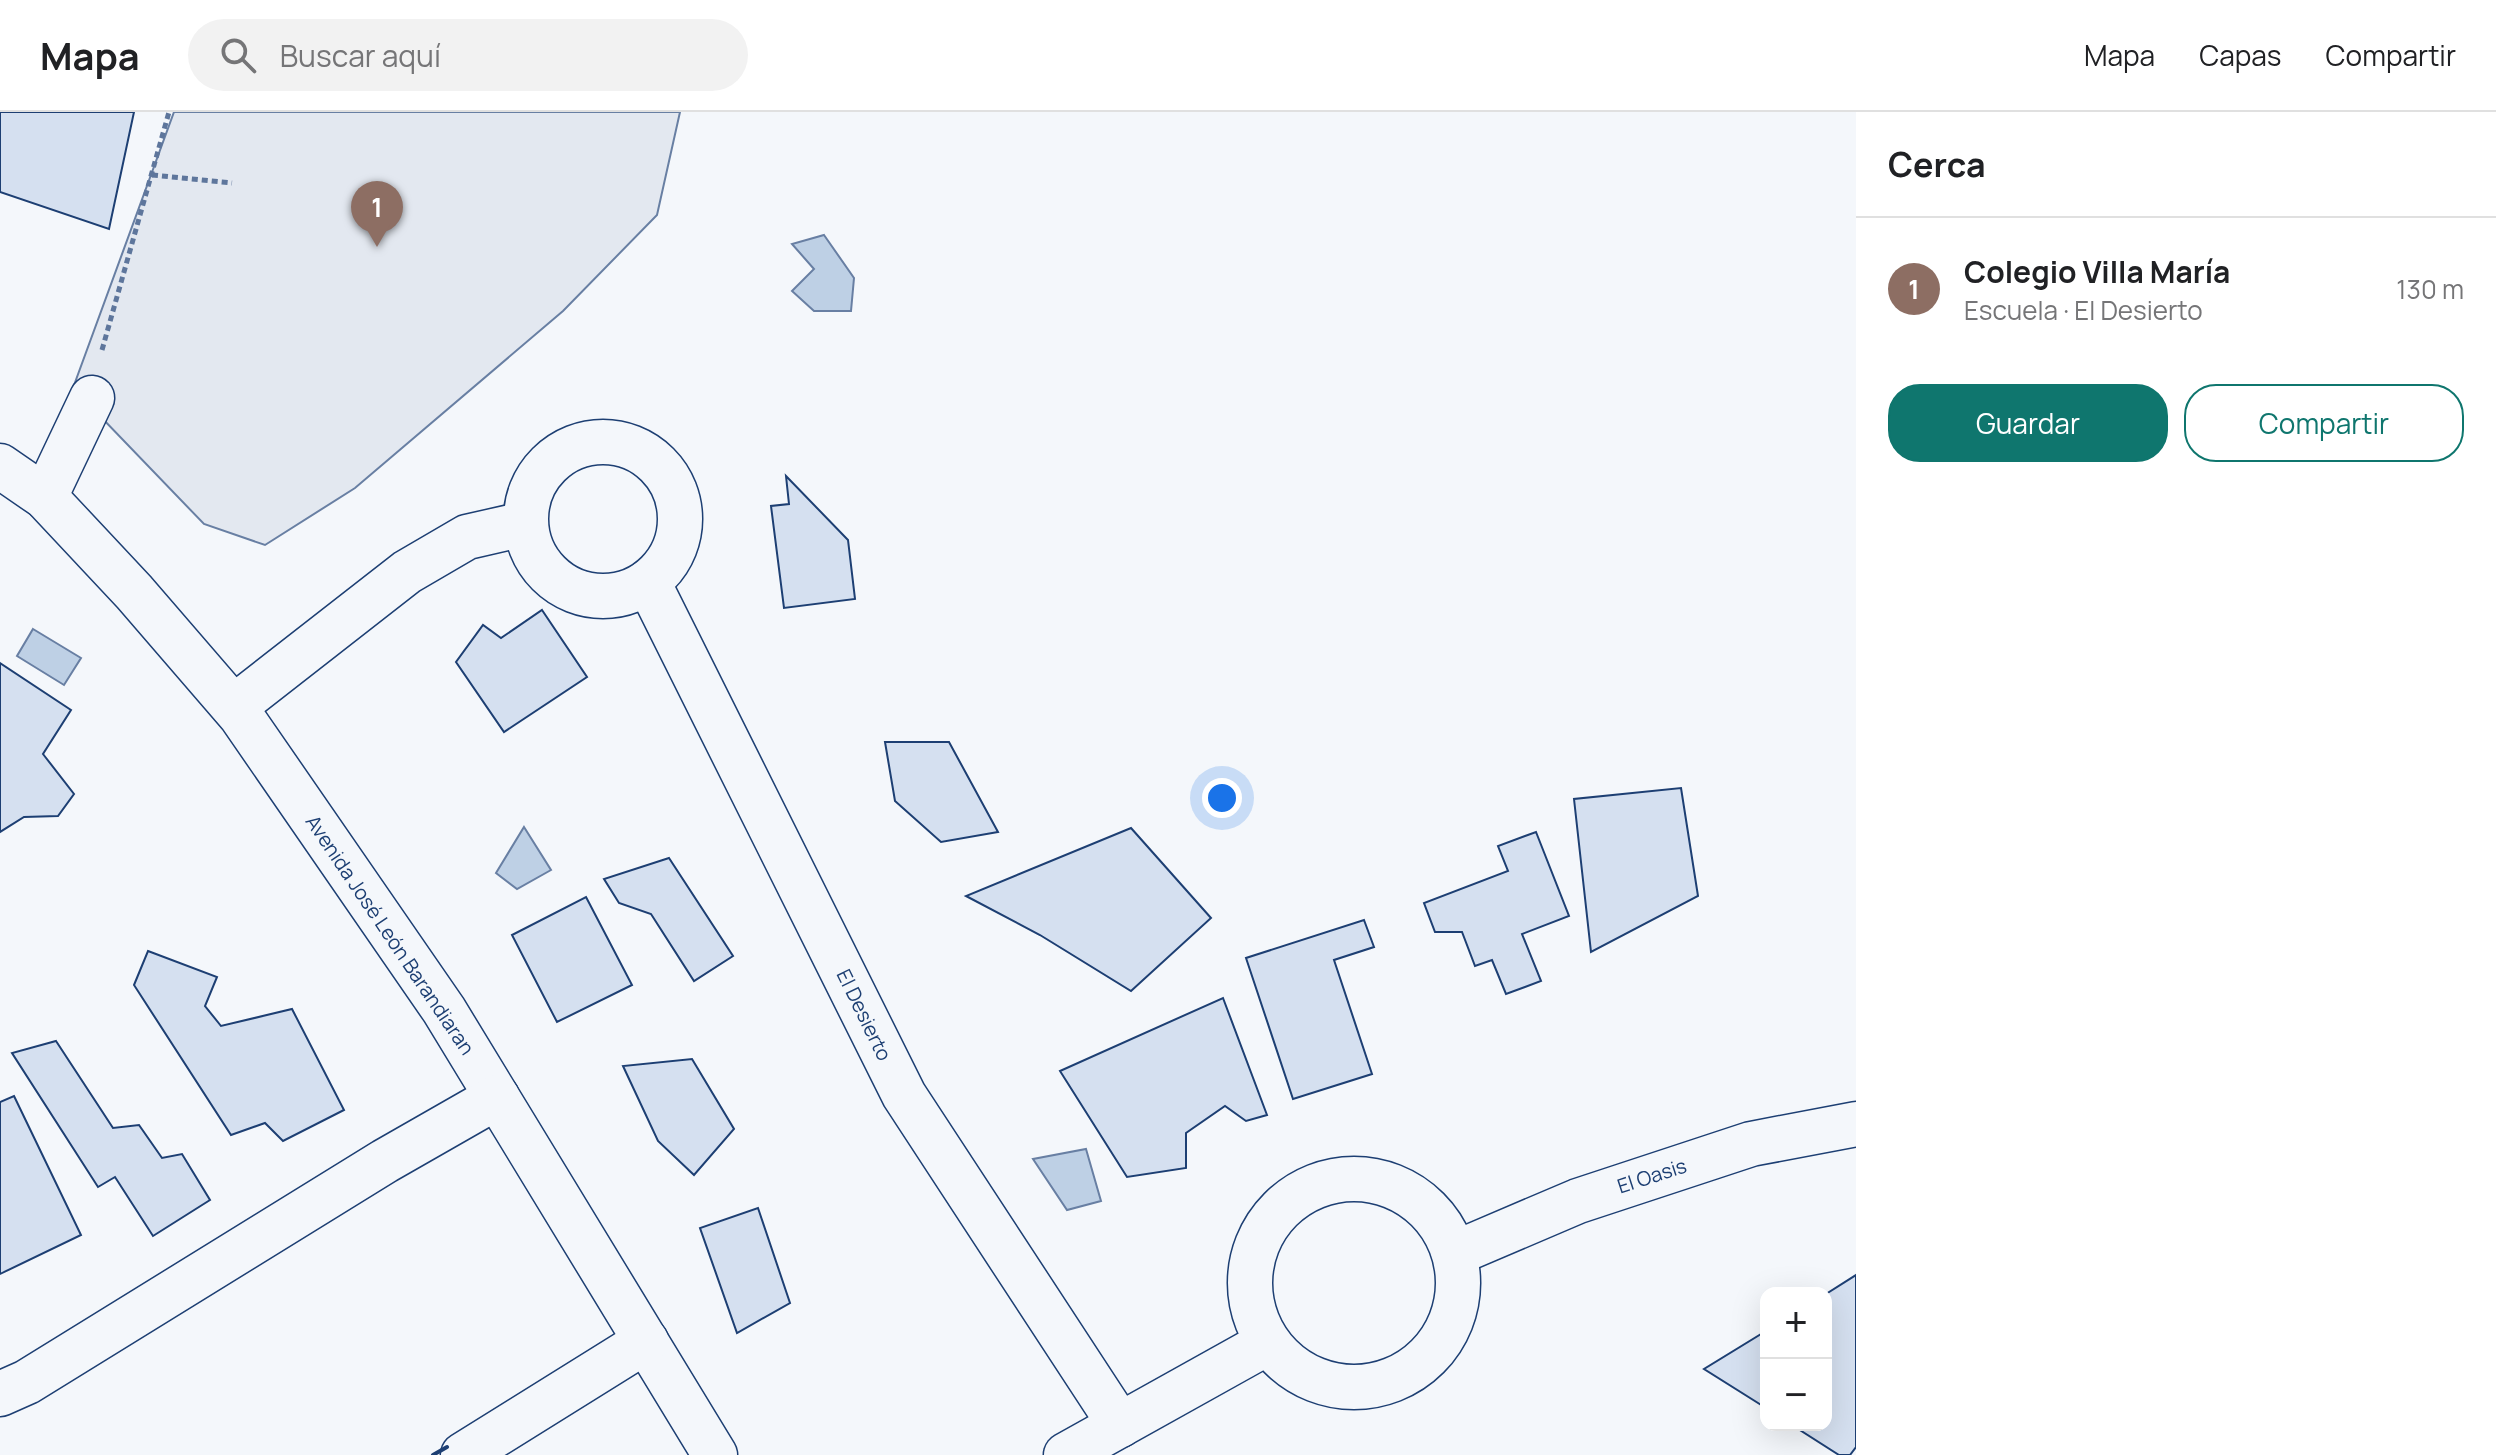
<!DOCTYPE html>
<html lang="es">
<head>
<meta charset="utf-8">
<style>
	:root { --surface:#fff; --page:#f2f2f2; --text:#202124; --muted:#757577; --line:#e0e0e0; --accent:#0f766e }
	body { margin:0; font-family:Manrope,sans-serif; background:var(--page); color:var(--text) }
	.controls { position:absolute; right:24px; bottom:24px; display:grid; overflow:hidden; border-radius:16px; box-shadow:0 8px 32px #0002 }
	.controls button { width:72px; height:72px; display:grid; place-items:center; padding:0; border:0; border-bottom:2px solid var(--line); background:var(--surface); color:var(--text); font:40px sans-serif }
	.you { position:absolute; left:1222px; top:686px; width:28px; height:28px; margin:-20px; border:6px solid #fff; border-radius:50%; background:#1a73e8; box-shadow:0 0 0 12px #1a73e833 }
	.badge { display:grid; place-items:center; width:52px; height:52px; border-radius:50%; background:var(--accent); color:#fff; font-size:26px; font-weight:700 }
	.pin { position:absolute; translate:-50% -66px; filter:drop-shadow(0 2px 4px #0008) }
	.pin::after { content:''; position:absolute; top:42px; width:28px; height:24px; background:inherit; clip-path:polygon(0 0,100% 0,50% 100%) }
	.list { margin:0; padding:0; list-style:none }
	h2 { display:flex; justify-content:space-between; align-items:center; height:104px; margin:0; padding:0 32px; font-size:34px }
	h2 small { font-size:26px; font-weight:400; color:var(--muted) }
	.list li { display:grid; grid-template-columns:52px 1fr auto; gap:24px; align-items:center; box-sizing:border-box; height:144px; padding:0 32px; border-top:2px solid var(--line) }
	.list b { display:block; font-size:30px; white-space:nowrap }
	.list p { margin:0; font-size:26px; white-space:nowrap; color:var(--muted) }
	.list em { font-size:26px; font-style:normal; color:var(--muted) }
	.actions { display:flex; gap:16px; padding:24px 32px }
	.actions a { flex:1; padding:18px 0; border:2px solid var(--accent); border-radius:32px; text-align:center; font-size:28px; color:var(--accent) }
	.actions .main { background:var(--accent); color:#fff }
	.icon { flex:none; width:44px; height:44px; fill:none; stroke:currentColor; stroke-width:2; stroke-linecap:round; stroke-linejoin:round }
	.map { position:relative; flex:none; width:1856px; height:1343px; overflow:hidden }
	header { display:flex; align-items:center; gap:48px; box-sizing:border-box; height:112px; padding:0 40px; background:var(--surface); border-bottom:2px solid var(--line) }
	header strong { font-size:38px }
	nav { display:flex; gap:44px; margin-inline-start:auto; font-size:28px }
	.search { width:560px; height:72px; background:var(--page); display:flex; align-items:center; gap:20px; box-sizing:border-box; padding:0 28px; border-radius:44px; color:var(--muted); font-size:30px }
	main { display:flex }
	aside { flex:1; background:var(--surface) }
	.map>svg:first-child { display:block }
</style>
</head>
<body>
<header>
<strong>Mapa</strong>
<div class="search"><svg class="icon" aria-label="search" viewBox="0 0 24 24"><circle cx="10" cy="10" r="6"/><path d="M15 15l6 6"/></svg>Buscar aquí</div>
<nav><a>Mapa</a><a>Capas</a><a>Compartir</a></nav>
</header>
<main>
<div class="map">
<svg width="1856" height="1343" viewBox="0 0 1856 1343">
	<rect width="100%" height="100%" fill="#f4f7fb"/>
	<polygon fill="#e3e8f0" stroke="#687fa3" stroke-width="2" points="174,0 680,0 657,103 563,199 355,376 265,433 204,412 73,276"/>
	<g fill="#bed0e5" stroke="#687fa3" stroke-width="2">
		<polygon points="824,123 854,166 851,199 814,199 792,179 814,157 792,132"/>
		<polygon points="33,517 81,546 64,573 17,544"/>
		<polygon points="524,715 551,758 517,777 496,761"/>
		<polygon points="1086,1037 1101,1089 1067,1098 1033,1047"/>
	</g>
	<g fill="#d5e0f0" stroke="#1d3f73" stroke-width="2">
		<polygon points="0,0 134,0 109,117 0,80"/>
		<polygon points="786,364 848,428 855,487 784,496 771,394 789,392"/>
		<polygon points="542,498 587,565 504,620 456,550 483,513 501,526"/>
		<polygon points="0,551 71,598 43,642 74,682 58,704 24,705 0,720"/>
		<polygon points="885,630 949,630 998,720 941,730 895,689"/>
		<polygon points="1681,676 1698,784 1591,840 1574,687"/>
		<polygon points="1131,716 1211,806 1131,879 1040,823 966,784"/>
		<polygon points="1536,720 1569,804 1522,822 1541,869 1506,882 1492,848 1475,854 1462,820 1435,820 1424,791 1508,759 1498,734"/>
		<polygon points="669,746 733,844 694,869 651,802 619,791 604,767"/>
		<polygon points="586,785 632,873 557,910 512,823"/>
		<polygon points="1364,808 1374,835 1334,848 1372,962 1293,987 1246,846"/>
		<polygon points="148,839 217,865 205,894 221,914 292,897 344,998 283,1029 265,1011 231,1023 134,873"/>
		<polygon points="1223,886 1267,1003 1246,1009 1225,994 1186,1021 1186,1056 1127,1065 1060,959"/>
		<polygon points="56,929 113,1016 139,1013 162,1046 182,1042 210,1088 153,1124 115,1065 98,1075 12,941"/>
		<polygon points="692,947 734,1017 694,1063 658,1029 623,954"/>
		<polygon points="14,984 81,1123 0,1162 0,990"/>
		<polygon points="758,1096 790,1191 737,1221 700,1116"/>
		<polygon points="1856,1163 1856,1335 1850,1343 1839,1343 1792,1313 1826,1313 1826,1182"/>
		<polygon points="1766,1219 1766,1296 1704,1257"/>
	</g>
	<g fill="none" stroke-linecap="round" stroke-linejoin="round">
		<g stroke="#1d3f73" stroke-width="47">
			<g id="minor">
				<circle cx="603" cy="407" r="77"/>
				<polyline points="0,354 45,385 134,480 241,604 444,898 715,1343"/>
				<polyline points="45,385 92,286"/>
				<polyline points="648,470 904,983 1120,1313"/>
				<polyline points="234,595 407,460 467,425 524,412"/>
				<circle cx="1354" cy="1171" r="104"/>
				<polyline points="1456,1141 1578,1089 1751,1032 1856,1012"/>
				<polyline points="0,1282 27,1270 385,1049 497,985"/>
				<polyline points="463,1343 646,1229"/>
				<polyline points="1066,1343 1267,1231"/>
			</g>
		</g>
		<g stroke="#5e769c" stroke-width="5" stroke-dasharray="6 4" stroke-linecap="butt">
			<polyline points="152,63 232,71"/>
			<polyline points="102,238 169,0"/>
		</g>
		<use href="#minor" stroke="#f4f7fb" stroke-width="44"/>
		<polyline stroke="#1d3f73" stroke-width="4" points="433,1343 447,1335"/>
	</g>
	<g text-anchor="middle" stroke-width="6" stroke-linejoin="round" paint-order="stroke">
		<g font-size="20" fill="#1d3f73" stroke="#f4f7fb">
			<text transform="translate(390 823) rotate(56)" y="7">Avenida José León Barandiaran</text>
			<text transform="translate(864 903) rotate(64)" y="7">El Desierto</text>
			<text transform="translate(1652 1064) rotate(-18)" y="7">El Oasis</text>
		</g>
	</g>
</svg>
<div class="controls">
<button>+</button>
<button>−</button>
</div>
<div class="you"></div>
<div class="pin badge" style="left:377px;top:135px;background:#8d6e63">1</div>
</div>
<aside>
<h2>Cerca<small></small></h2>
<ul class="list">
<li><span class="badge" style="background:#8d6e63">1</span><div><b>Colegio Villa María</b><p>Escuela · El Desierto</p></div><em>130 m</em></li>
</ul>
<div class="actions"><a class="main">Guardar</a><a>Compartir</a></div>
</aside>
</main>
</body>
</html>
